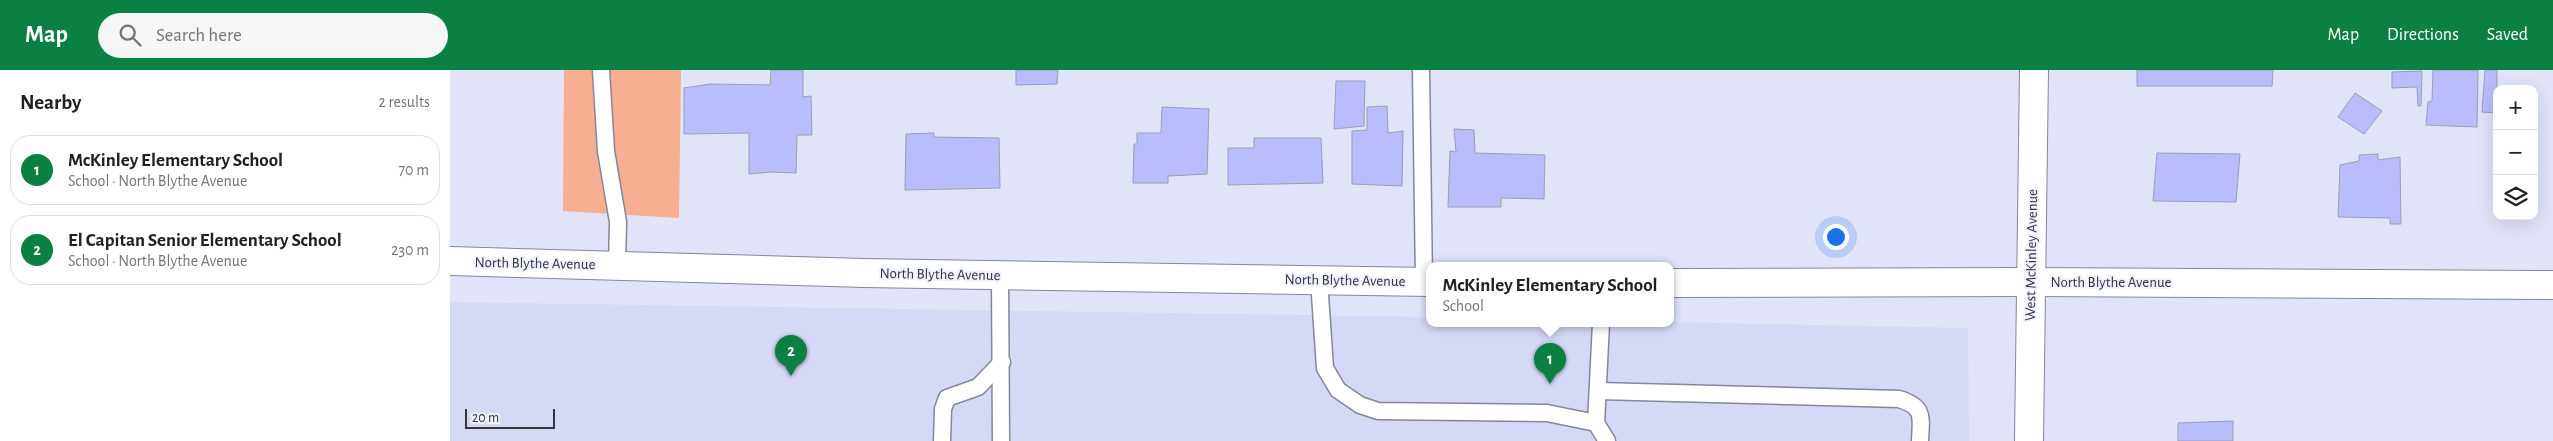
<!DOCTYPE html>
<html lang="en">
<head>
<meta charset="utf-8">
<style>
	:root { --surface:#fff; --page:#f6f6f6; --text:#202124; --muted:#757577; --line:#e0e0e0; --accent:#0b8043 }
	body { margin:0; font-family:"Alegreya Sans",sans-serif; background:var(--page); color:var(--text) }
	.controls { position:absolute; right:15px; top:15px; display:grid; overflow:hidden; border-radius:10px; box-shadow:0 5px 20px #0002 }
	.controls button { width:45px; height:45px; display:grid; place-items:center; padding:0; border:0; border-bottom:1px solid var(--line); background:var(--surface); color:var(--text); font:25px sans-serif }
	.scale { position:absolute; left:15px; bottom:12px; width:90px; box-sizing:border-box; padding-left:5px; border:2px solid #33343c; border-top:0; font-size:14px; line-height:18px; white-space:nowrap; color:#33343c; -webkit-text-stroke:4px #f0f1fe; paint-order:stroke }
	.you { position:absolute; left:1385px; top:166px; width:18px; height:18px; margin:-12px; border:4px solid #fff; border-radius:50%; background:#1a73e8; box-shadow:0 0 0 8px #1a73e833 }
	.badge { display:grid; place-items:center; width:32px; height:32px; border-radius:50%; background:var(--accent); color:#fff; font-size:16px; font-weight:700 }
	.pin { position:absolute; translate:-50% -41px; filter:drop-shadow(0 1px 2px #0008) }
	.pin::after { content:''; position:absolute; top:26px; width:18px; height:15px; background:inherit; clip-path:polygon(0 0,100% 0,50% 100%) }
	.popup { position:absolute; left:976px; top:192px; width:248px; height:65px; box-sizing:border-box; display:grid; place-content:center; border-radius:10px; background:var(--surface); filter:drop-shadow(0 1px 4px #0005); font-size:16px; white-space:nowrap; color:var(--muted) }
	.popup b { font-size:19px; color:var(--text) }
	.popup::after { content:''; position:absolute; left:50%; top:100%; margin-left:-10px; border:10px solid transparent; border-top-color:var(--surface) }
	.list { margin:0; padding:0; list-style:none }
	h2 { display:flex; justify-content:space-between; align-items:center; height:65px; margin:0; padding:0 20px; font-size:21px }
	h2 small { font-size:16px; font-weight:400; color:var(--muted) }
	.list li { display:grid; grid-template-columns:32px 1fr auto; gap:15px; align-items:center; box-sizing:border-box; height:70px; margin:0 10px 10px; padding:0 10px; border:1px solid var(--line); border-radius:20px }
	.list b { display:block; font-size:19px; white-space:nowrap }
	.list p { margin:0; font-size:16px; white-space:nowrap; color:var(--muted) }
	.list em { font-size:16px; font-style:normal; color:var(--muted) }
	.icon { flex:none; width:28px; height:28px; fill:none; stroke:currentColor; stroke-width:2; stroke-linecap:round; stroke-linejoin:round }
	.map { position:relative; flex:none; width:2103px; height:371px; overflow:hidden }
	header { display:flex; align-items:center; gap:30px; box-sizing:border-box; height:70px; padding:0 25px; background:var(--accent); color:#fff }
	header strong { font-size:24px }
	nav { display:flex; gap:28px; margin-inline-start:auto; font-size:18px }
	.search { width:350px; height:45px; background:var(--page); display:flex; align-items:center; gap:12px; box-sizing:border-box; padding:0 18px; border-radius:28px; color:var(--muted); font-size:19px }
	main { display:flex }
	aside { flex:1; background:var(--surface) }
	.map>svg:first-child { display:block }
</style>
</head>
<body>
<header>
<strong>Map</strong>
<div class="search"><svg class="icon" aria-label="search" viewBox="0 0 24 24"><circle cx="10" cy="10" r="6"/><path d="M15 15l6 6"/></svg>Search here</div>
<nav><a>Map</a><a>Directions</a><a>Saved</a></nav>
</header>
<main>
<aside>
<h2>Nearby<small>2 results</small></h2>
<ul class="list">
<li><span class="badge">1</span><div><b>McKinley Elementary School</b><p>School · North Blythe Avenue</p></div><em>70 m</em></li>
<li><span class="badge">2</span><div><b>El Capitan Senior Elementary School</b><p>School · North Blythe Avenue</p></div><em>230 m</em></li>
</ul>
</aside>
<div class="map">
<svg width="2103" height="371" viewBox="0 0 2103 371">
	<rect width="100%" height="100%" fill="#e1e3f9"/>
	<polygon fill="#d6d9f6" points="0,232 980,247 980,253 1220,252 1518,258 1519,371 0,371"/>
	<polygon fill="#f8ae90" points="114,0 231,0 229,148 113,141"/>
	<g fill="#b9bdfe" stroke="#9b9db1">
		<polygon points="321,0 353,0 353,27 361,26 362,65 347,65 346,103 322,102 299,104 299,63 234,64 234,18 260,14 320,15"/>
		<polygon points="566,0 608,0 607,14 566,15"/>
		<polygon points="1687,0 1823,0 1822,16 1687,16"/>
		<polygon points="1983,0 2028,0 2027,57 1976,55 1978,32 1982,31"/>
		<polygon points="2035,0 2047,0 2047,43 2032,42"/>
		<polygon points="1972,1 1971,36 1968,36 1967,17 1942,18 1942,2"/>
		<polygon points="886,11 915,11 914,56 884,59"/>
		<polygon points="1905,23 1932,41 1914,64 1888,47"/>
		<polygon points="937,36 938,63 953,61 952,116 902,114 902,61 917,60 917,37"/>
		<polygon points="712,37 759,39 757,104 718,106 718,113 683,113 684,74 687,74 687,63 711,63"/>
		<polygon points="1004,59 1024,60 1025,83 1095,85 1094,129 1051,128 1051,137 998,137 1000,81 1006,82"/>
		<polygon points="484,63 484,67 549,68 550,118 455,120 456,64"/>
		<polygon points="804,68 871,68 873,113 778,115 778,78 804,78"/>
		<polygon points="1707,83 1790,84 1786,132 1703,131"/>
		<polygon points="1928,84 1928,90 1950,87 1951,154 1940,154 1940,148 1888,147 1890,95 1909,91 1909,85"/>
		<polygon points="1783,351 1783,371 1728,371 1728,353"/>
	</g>
	<g fill="none" stroke-linecap="round" stroke-linejoin="round">
		<g stroke="#84869a" stroke-width="19">
			<g id="lane">
				<polyline points="151,0 156,81 168,152 167,195"/>
				<polyline points="971,0 974,212"/>
				<polyline points="550,205 551,371"/>
				<polyline points="869,210 875,298 888,320 910,335 928,341 1097,343 1146,353 1157,371"/>
				<path d="M1148 321 1449 329C1475 337 1471 347 1470 371"/>
				<polyline points="1146,353 1151,253"/>
				<polyline points="492,371 493,339 497,328 528,317 552,292"/>
			</g>
		</g>
		<g stroke="#84869a" stroke-width="30">
			<g id="secondary">
				<polyline points="0,191 415,203 980,212"/>
				<polyline points="1220,213 1580,212 2103,215"/>
				<polyline points="1579,371 1584,0"/>
			</g>
		</g>
		<use href="#lane" stroke="#fff" stroke-width="16"/>
		<use href="#secondary" stroke="#fff" stroke-width="28"/>
	</g>
	<g text-anchor="middle" stroke-width="4" stroke-linejoin="round" paint-order="stroke">
		<g font-size="15" fill="#33343c" stroke="#f0f1fe">
			<text transform="translate(1581 185) rotate(-89)" y="5">West McKinley Avenue</text>
			<text transform="translate(85 193) rotate(1)" y="5">North Blythe Avenue</text>
			<text transform="translate(490 204) rotate(1)" y="5">North Blythe Avenue</text>
			<text transform="translate(895 210) rotate(1)" y="5">North Blythe Avenue</text>
			<text x="1661" y="217">North Blythe Avenue</text>
		</g>
	</g>
</svg>
<div class="controls">
<button>+</button>
<button>−</button>
<button><svg class="icon" aria-label="layers" viewBox="0 0 24 24"><path d="M12 4l9 5-9 5-9-5zM3 14l9 5 9-5"/></svg></button>
</div>
<div class="scale">20 m</div>
<div class="you"></div>
<div class="pin badge" style="left:1100px;top:314px">1</div>
<div class="popup"><b>McKinley Elementary School</b>School</div>
<div class="pin badge" style="left:341px;top:306px">2</div>
</div>
</main>
</body>
</html>
